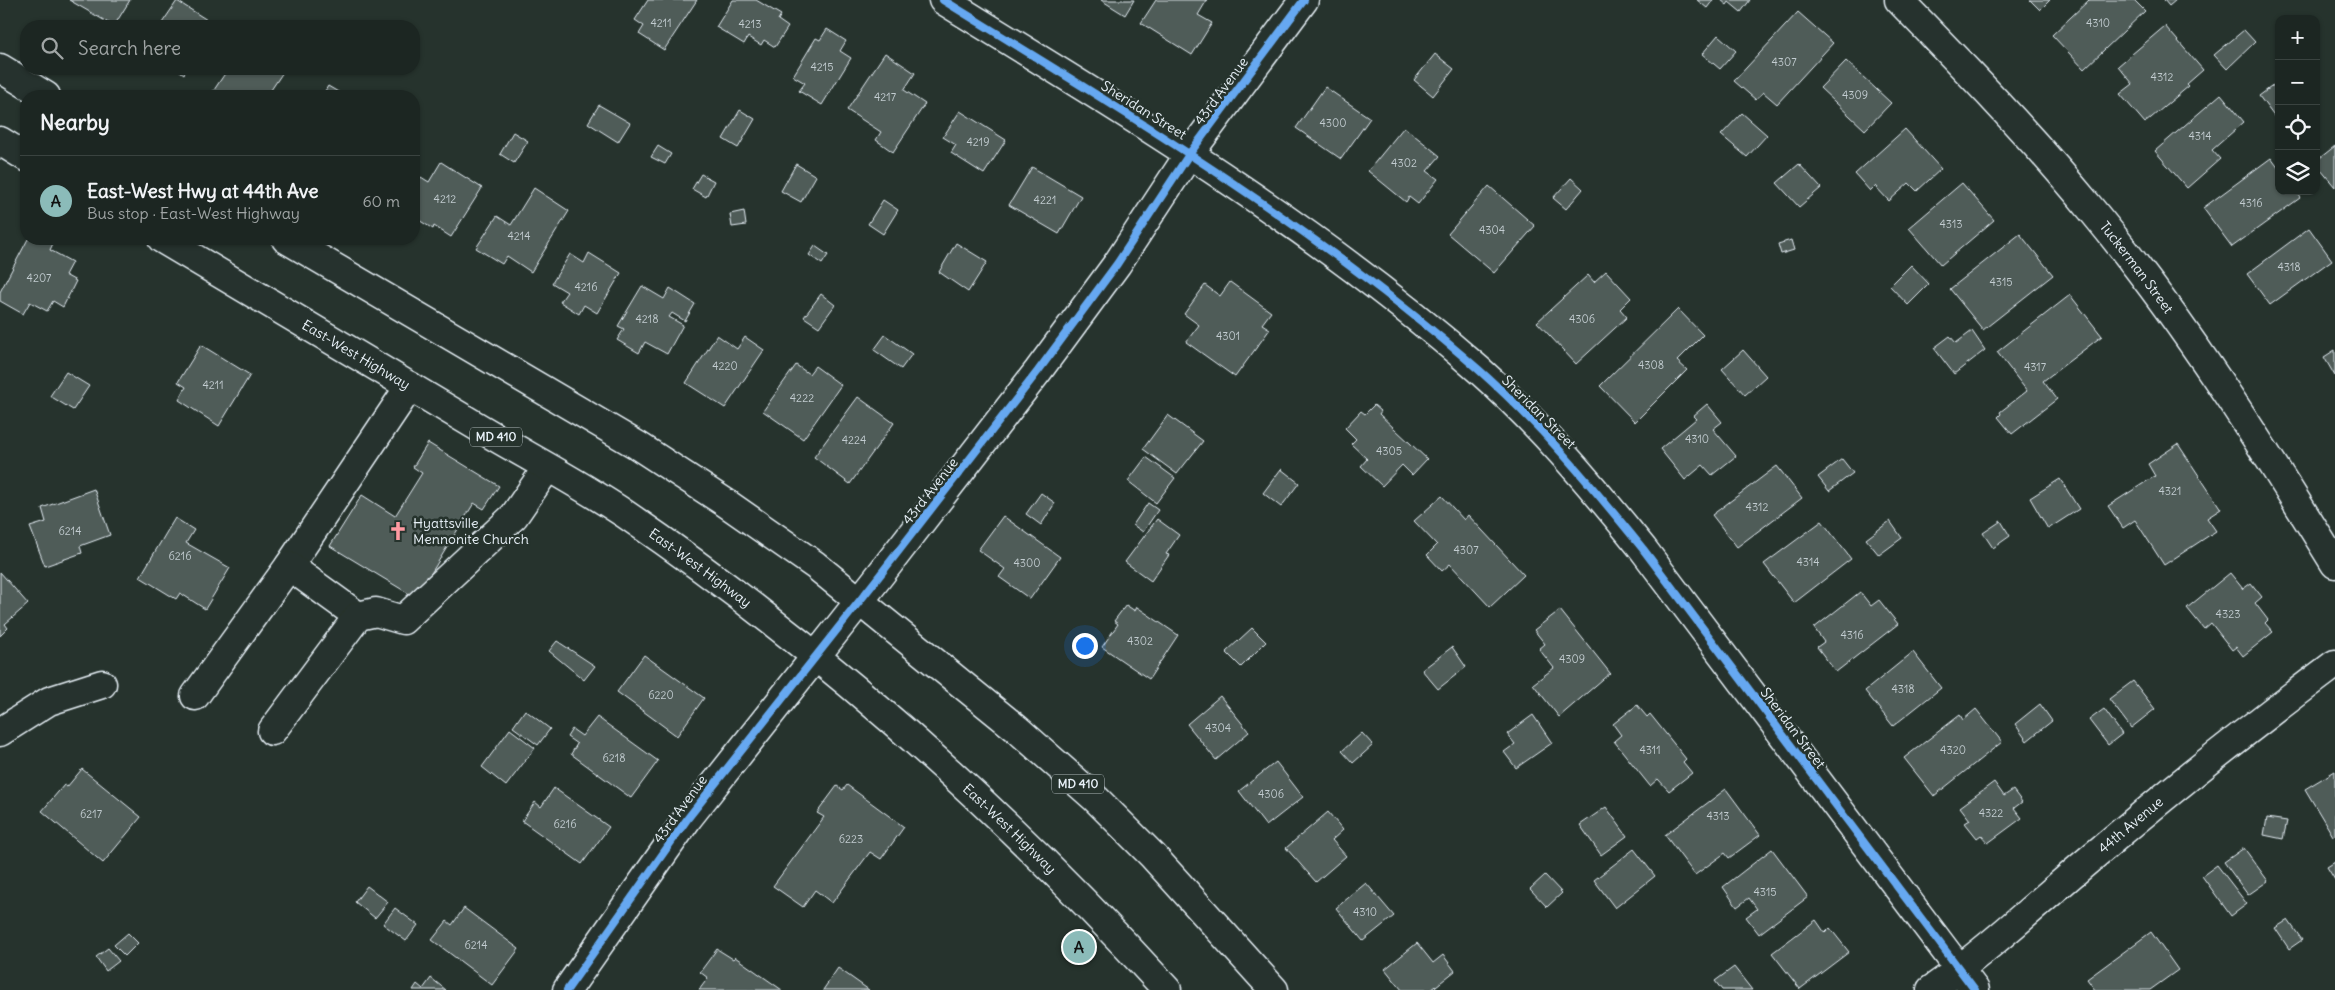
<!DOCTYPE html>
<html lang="en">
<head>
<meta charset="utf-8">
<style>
	:root { --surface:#1c2622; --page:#29322f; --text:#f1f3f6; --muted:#a0a5a5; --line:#3a4340; --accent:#8bbbb9 }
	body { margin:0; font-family:Delius,sans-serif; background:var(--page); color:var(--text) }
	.controls { position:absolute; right:15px; top:15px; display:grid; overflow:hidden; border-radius:10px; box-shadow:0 1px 4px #0004 }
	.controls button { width:45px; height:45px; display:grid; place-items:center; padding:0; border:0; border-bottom:1px solid var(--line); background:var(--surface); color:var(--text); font:25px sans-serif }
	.you { position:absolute; left:1084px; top:645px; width:18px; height:18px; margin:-12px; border:4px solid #fff; border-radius:50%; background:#1a73e8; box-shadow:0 0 0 8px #1a73e833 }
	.badge { display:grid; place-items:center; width:32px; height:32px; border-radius:50%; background:var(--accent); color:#111; font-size:16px; font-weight:700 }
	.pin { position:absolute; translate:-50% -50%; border:2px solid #fff; box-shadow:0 1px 5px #0006 }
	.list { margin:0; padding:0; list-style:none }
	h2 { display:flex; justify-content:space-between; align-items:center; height:65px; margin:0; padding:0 20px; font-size:21px }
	h2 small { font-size:16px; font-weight:400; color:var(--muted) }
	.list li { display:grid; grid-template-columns:32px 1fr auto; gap:15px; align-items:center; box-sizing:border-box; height:90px; padding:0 20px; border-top:1px solid var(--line) }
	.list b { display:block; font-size:19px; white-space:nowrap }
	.list p { margin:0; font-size:16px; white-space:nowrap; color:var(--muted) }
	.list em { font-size:16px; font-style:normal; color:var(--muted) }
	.icon { flex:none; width:28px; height:28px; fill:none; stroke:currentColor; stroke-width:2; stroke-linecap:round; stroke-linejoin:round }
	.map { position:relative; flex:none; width:2335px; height:990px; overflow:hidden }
	.search { position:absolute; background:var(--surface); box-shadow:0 1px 4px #0004; left:20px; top:20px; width:400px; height:55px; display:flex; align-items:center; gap:12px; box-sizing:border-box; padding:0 18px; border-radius:20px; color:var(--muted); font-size:19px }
	.panel { position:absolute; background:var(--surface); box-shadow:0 1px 4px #0004; left:20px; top:90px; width:400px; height:155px; border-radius:20px }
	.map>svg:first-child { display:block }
</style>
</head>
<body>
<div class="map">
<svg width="2335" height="990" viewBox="0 0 2335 990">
	<rect width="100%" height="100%" fill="#26332d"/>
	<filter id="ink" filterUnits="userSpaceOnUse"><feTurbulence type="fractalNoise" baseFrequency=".02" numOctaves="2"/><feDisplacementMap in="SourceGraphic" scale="10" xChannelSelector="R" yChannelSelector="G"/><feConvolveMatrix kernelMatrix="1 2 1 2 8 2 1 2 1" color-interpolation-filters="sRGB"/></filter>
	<g filter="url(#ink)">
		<g fill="#505c59" stroke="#e8f1f8">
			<polygon points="69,0 130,0 114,26"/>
			<polygon points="648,0 697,0 664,50 639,34 644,26 635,20"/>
			<polygon points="733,0 756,0 781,15 778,20 788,27 775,47 764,40 761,45 748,37 744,44 716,27"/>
			<polygon points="1101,0 1134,0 1125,15"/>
			<polygon points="1156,0 1207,0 1198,15 1212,23 1192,55 1141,23"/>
			<polygon points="1697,0 1713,0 1707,8"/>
			<polygon points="1721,0 1750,0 1741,12 1729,2 1727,5"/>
			<polygon points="2030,0 2050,0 2040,10"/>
			<polygon points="2089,0 2134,0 2145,11 2084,69 2052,35"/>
			<polygon points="2164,0 2176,0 2169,6"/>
			<polygon points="177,1 215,25 214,26 160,26"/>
			<polygon points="1798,12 1833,43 1777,104 1763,92 1756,100 1734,81"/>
			<polygon points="2165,26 2203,70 2187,84 2189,86 2145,123 2120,94 2133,84 2118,66"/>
			<polygon points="827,29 846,41 840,51 851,58 822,105 799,91 805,83 793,76 816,38 820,40"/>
			<polygon points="2244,30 2255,42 2227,69 2214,55"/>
			<polygon points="1718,35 1736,51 1720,69 1702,54"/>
			<polygon points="885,53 915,73 904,90 925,104 893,152 876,140 881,132 847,110"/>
			<polygon points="1435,54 1454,69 1433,96 1414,80"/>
			<polygon points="1846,61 1891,103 1865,130 1820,88"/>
			<polygon points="177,69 187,69 184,74"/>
			<polygon points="228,69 285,69 267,96 210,96"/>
			<polygon points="2279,81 2279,123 2259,96"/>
			<polygon points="328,86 345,96 322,96"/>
			<polygon points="1325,87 1370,118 1341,159 1296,128"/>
			<polygon points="2221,94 2244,122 2212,150 2220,159 2187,188 2155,151"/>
			<polygon points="599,105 630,123 618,142 588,123"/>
			<polygon points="740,110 755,119 738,148 723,139"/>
			<polygon points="960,111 1006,140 984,174 951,153 956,145 943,137"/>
			<polygon points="1742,113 1767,135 1747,157 1721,135"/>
			<polygon points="1404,127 1440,156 1427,171 1438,179 1418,204 1409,197 1406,202 1368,171"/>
			<polygon points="1905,129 1941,169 1917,191 1909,183 1889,201 1875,186 1870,191 1855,174"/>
			<polygon points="513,132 528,141 514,163 500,154"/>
			<polygon points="658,146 671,154 665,164 651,157"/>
			<polygon points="2335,146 2335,187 2316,164 2316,161"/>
			<polygon points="2271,158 2279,169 2279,191 2295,191 2300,198 2232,247 2203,208"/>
			<polygon points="441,162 482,188 451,237 434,226 433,229 414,217 414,201 417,196 414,194 414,189 421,177 429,182"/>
			<polygon points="796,164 816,176 801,202 781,191"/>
			<polygon points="1799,164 1821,188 1799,207 1777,183"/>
			<polygon points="1032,167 1081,196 1059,234 1009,205"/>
			<polygon points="701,174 714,181 706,197 692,189"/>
			<polygon points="1571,178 1583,189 1566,209 1553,198"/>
			<polygon points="1962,183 1994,220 1941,265 1909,228"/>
			<polygon points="1489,186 1535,226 1494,273 1448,234"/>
			<polygon points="534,188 569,211 531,272 507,256 502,264 476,248 497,216 511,225"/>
			<polygon points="883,200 898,210 883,234 868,224"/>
			<polygon points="744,211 746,225 732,227 730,214"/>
			<polygon points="2309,228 2332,260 2270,305 2247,274"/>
			<polygon points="2020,234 2053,275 1983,330 1950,289"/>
			<polygon points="28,239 55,239 50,250 72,262 65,275 76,281 63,307 53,301 47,311 30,302 23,314 0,301 0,292"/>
			<polygon points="1791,240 1794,250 1781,254 1778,244"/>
			<polygon points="956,243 987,262 968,292 939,272"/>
			<polygon points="815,246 828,255 822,264 809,255"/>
			<polygon points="589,253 621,273 597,313 584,305 579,314 560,302 567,292 552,283 570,254 584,263"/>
			<polygon points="1911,265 1929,284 1908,305 1890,286"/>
			<polygon points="1606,271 1631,298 1620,309 1627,317 1576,364 1537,322 1588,275 1594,282"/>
			<polygon points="1230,282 1271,312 1262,324 1270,329 1235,377 1186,342 1199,325 1184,314 1205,285 1220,296"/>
			<polygon points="642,286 664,299 670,288 695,304 685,321 672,313 669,317 683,325 667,354 645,342 639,353 617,340 624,329 618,326"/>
			<polygon points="821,294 835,305 819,327 804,317"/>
			<polygon points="2070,295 2102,336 2043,381 2057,399 2012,434 1998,417 2001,414 2000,412 2027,391 1997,352"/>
			<polygon points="1678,309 1703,335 1677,361 1687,370 1635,422 1600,386"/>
			<polygon points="1972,331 1985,350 1954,374 1934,348 1950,336 1956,343"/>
			<polygon points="717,335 737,349 745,337 764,350 725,408 686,383"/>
			<polygon points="885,335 912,354 901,369 874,350"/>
			<polygon points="201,345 250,375 219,426 179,400 186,387 178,382"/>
			<polygon points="1743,350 1766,376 1745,395 1722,369"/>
			<polygon points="2335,350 2335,376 2324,357"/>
			<polygon points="796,365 809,374 815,366 841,385 803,439 763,411"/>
			<polygon points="66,372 89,386 73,410 50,396"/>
			<polygon points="858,397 894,423 850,484 814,457"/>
			<polygon points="1707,404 1722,422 1713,429 1736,456 1712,475 1703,465 1685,480 1660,449 1696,419 1693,416"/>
			<polygon points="1374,405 1381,411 1379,414 1427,459 1412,475 1402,465 1382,486 1361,466 1367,459 1351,444 1356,439 1345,428 1361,411 1365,414"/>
			<polygon points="1168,415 1203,441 1177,474 1143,449"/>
			<polygon points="428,443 499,486 484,509 474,503 416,598 330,546 362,495 395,516 422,473 413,467"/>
			<polygon points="2178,444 2221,509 2207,518 2216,531 2164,565 2135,520 2123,528 2108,506 2155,476 2148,464"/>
			<polygon points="1146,457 1175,478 1156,503 1128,481"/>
			<polygon points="1842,459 1853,473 1829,491 1818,477"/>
			<polygon points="1777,466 1802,498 1737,547 1712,515"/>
			<polygon points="1281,469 1299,483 1281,507 1263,493"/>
			<polygon points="2060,479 2079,509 2048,529 2030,498"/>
			<polygon points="94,489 110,535 80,546 82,553 45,566 30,527 46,522 42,508"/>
			<polygon points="1041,493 1055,503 1041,525 1026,514"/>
			<polygon points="1442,496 1464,520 1468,515 1524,575 1490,607 1450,564 1442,571 1427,555 1437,545 1414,521"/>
			<polygon points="1148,503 1158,510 1143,532 1133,525"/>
			<polygon points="1003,516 1060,557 1030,599 999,577 1005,569 978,550"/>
			<polygon points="175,518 194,530 186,543 230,568 205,609 180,593 176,599 140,577"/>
			<polygon points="1157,519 1179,535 1166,554 1169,555 1151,581 1125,562"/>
			<polygon points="1822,521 1851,559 1794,603 1764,564"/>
			<polygon points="1890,521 1902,538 1879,555 1866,539"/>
			<polygon points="2001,521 2010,536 1993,548 1983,533"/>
			<polygon points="0,572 28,604 5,624 8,628 0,636"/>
			<polygon points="2230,573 2243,589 2251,583 2262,597 2255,603 2268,620 2265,623 2273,632 2243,656 2236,647 2232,650 2211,623 2204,629 2187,608"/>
			<polygon points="1860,592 1871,606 1879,600 1898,624 1836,672 1817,647 1824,642 1814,628"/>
			<polygon points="1126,605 1135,611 1137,607 1178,635 1149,679 1102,647 1118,624 1114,621"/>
			<polygon points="1560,610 1610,673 1559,717 1533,684 1554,668 1539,649 1545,644 1534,630"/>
			<polygon points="1252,628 1266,642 1241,667 1226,652"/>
			<polygon points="557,641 595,666 584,680 549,651"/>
			<polygon points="1452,647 1466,667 1438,689 1422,670"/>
			<polygon points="1913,652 1941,688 1893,726 1865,691"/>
			<polygon points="644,655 704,698 677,736 617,692"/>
			<polygon points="2133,681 2155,709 2131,728 2109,699"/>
			<polygon points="1220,696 1249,732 1216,760 1187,724"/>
			<polygon points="2040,704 2052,721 2027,741 2015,724"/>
			<polygon points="1637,705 1647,717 1650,714 1686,759 1683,762 1692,773 1669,791 1658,779 1650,786 1614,741 1621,735 1613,724"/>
			<polygon points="1976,709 2002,742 1934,796 1904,758 1960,715 1963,720"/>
			<polygon points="2104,709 2122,734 2108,745 2089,720"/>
			<polygon points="525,710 550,729 538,745 513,727"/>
			<polygon points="1533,715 1552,743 1516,768 1504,752 1515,744 1507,734"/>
			<polygon points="597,717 658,761 631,798 571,754 577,744 567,737 572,729 582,736"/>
			<polygon points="510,729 535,748 506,786 482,767"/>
			<polygon points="1362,733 1373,745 1353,763 1342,751"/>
			<polygon points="1276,762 1303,797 1266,826 1239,791"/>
			<polygon points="82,769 141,817 103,863 42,811 64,785 67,787"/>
			<polygon points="2335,771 2335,835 2333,836 2305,789"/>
			<polygon points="1994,782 2004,796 2013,790 2022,802 2014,808 2022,818 1988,843 1981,835 1977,838 1965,823 1970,820 1960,807"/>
			<polygon points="847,785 904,827 881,859 870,852 832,903 815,890 803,907 773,886 824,817 817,813 837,786 843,790"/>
			<polygon points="554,788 609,827 582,864 522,821 535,802 541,807"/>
			<polygon points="1726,789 1760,835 1729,858 1725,853 1695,875 1665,835"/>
			<polygon points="1606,807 1627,836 1601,855 1580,825"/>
			<polygon points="1328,812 1343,830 1332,840 1346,856 1316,882 1286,848"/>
			<polygon points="2267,818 2287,821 2283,839 2264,835"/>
			<polygon points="2244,848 2268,881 2248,895 2224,862"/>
			<polygon points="1634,849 1655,876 1615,908 1594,880"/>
			<polygon points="1772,849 1808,897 1759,934 1746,917 1757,909 1749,898 1737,907 1723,887"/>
			<polygon points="2335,862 2335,880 2327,867"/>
			<polygon points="2217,865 2247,904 2231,916 2202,876"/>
			<polygon points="1545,875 1562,893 1547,907 1530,889"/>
			<polygon points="1366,883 1394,916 1363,941 1336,908"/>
			<polygon points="367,886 388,902 375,918 355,902"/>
			<polygon points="395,908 418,925 406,941 383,924"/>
			<polygon points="464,908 519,949 492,985 432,940 447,921 452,925"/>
			<polygon points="1816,920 1825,933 1830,928 1849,952 1800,989 1772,953"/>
			<polygon points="2288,920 2302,940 2289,949 2275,928"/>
			<polygon points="2151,932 2178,970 2150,990 2095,990 2087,979"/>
			<polygon points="128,933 138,943 125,956 114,945"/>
			<polygon points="1417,943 1433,963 1443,955 1455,971 1431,990 1402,990 1385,969"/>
			<polygon points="108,948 119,961 106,971 96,957"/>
			<polygon points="717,949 733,959 735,957 782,990 699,990 708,978 700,972"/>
			<polygon points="1734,967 1752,990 1722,990 1715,981"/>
			<polygon points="838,968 869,990 823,990"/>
			<polygon points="431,978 446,990 413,990 417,984 423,989"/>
		</g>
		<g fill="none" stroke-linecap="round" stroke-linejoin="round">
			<g stroke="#e8f1f8" stroke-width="31">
				<g id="minor">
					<path d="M943 0C1128 114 1315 226 1479 370 1540 424 1592 486 1643 549L1975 990"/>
					<path id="s1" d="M1899 0C1965 68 2031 136 2091 209 2183 320 2260 442 2335 564"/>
					<polyline points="289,566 410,386"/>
					<polyline points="195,696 289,566 358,616"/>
					<polyline points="272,731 358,616 376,612 403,620 514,516 547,468"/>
					<polyline points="0,732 49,701 102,684"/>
					<polyline points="567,990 688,818 873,584 1038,371 1117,264 1190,153 1304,0"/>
					<path id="s2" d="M1931 990C1992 947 2046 895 2103 848 2178 784 2256 723 2335 664"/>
				</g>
			</g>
			<g stroke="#e8f1f8" stroke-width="31">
				<g id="major">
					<polyline points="0,68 46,96"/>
					<polyline points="0,141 26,157"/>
					<path id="s3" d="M162 239C265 301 369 362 473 424 523 454 576 481 625 514 824 650 1005 812 1167 990"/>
					<polyline points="286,239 637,445 726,503 815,565 1017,729 1096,799 1153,856 1274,990"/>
				</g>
			</g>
			<use href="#minor" stroke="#26332d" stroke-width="28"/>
			<use href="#major" stroke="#26332d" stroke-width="28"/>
			<g stroke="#26332d" stroke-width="11">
				<g id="cycleway">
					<path d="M943 0C1128 114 1315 226 1479 370 1540 424 1592 486 1643 549L1975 990"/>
					<polyline points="567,990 688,818 873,584 1038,371 1117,264 1190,153 1304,0"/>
				</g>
			</g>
			<use href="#cycleway" stroke="#66a8f1" stroke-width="8"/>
		</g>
	</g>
	<defs>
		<g id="church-bare" transform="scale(1.5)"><path d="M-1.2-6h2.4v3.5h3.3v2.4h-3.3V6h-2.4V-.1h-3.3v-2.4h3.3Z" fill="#ff9aa2" stroke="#26332d" stroke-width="2.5" paint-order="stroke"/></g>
	</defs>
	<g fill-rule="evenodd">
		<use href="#church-bare" x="398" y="531"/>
	</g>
	<g text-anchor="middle" stroke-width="5" stroke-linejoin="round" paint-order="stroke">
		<g font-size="11" fill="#c2ccd0">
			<text x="661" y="27">4211</text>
			<text x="2098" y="27">4310</text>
			<text x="750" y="28">4213</text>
			<text x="1784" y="66">4307</text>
			<text x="822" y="71">4215</text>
			<text x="2162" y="81">4312</text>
			<text x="1855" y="99">4309</text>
			<text x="885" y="101">4217</text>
			<text x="1333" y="127">4300</text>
			<text x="2200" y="140">4314</text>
			<text x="978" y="146">4219</text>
			<text x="1404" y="167">4302</text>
			<text x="445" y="203">4212</text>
			<text x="1045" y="204">4221</text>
			<text x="2251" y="207">4316</text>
			<text x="1951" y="228">4313</text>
			<text x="1492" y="234">4304</text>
			<text x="519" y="240">4214</text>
			<text x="2289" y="271">4318</text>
			<text x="39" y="282">4207</text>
			<text x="2001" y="286">4315</text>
			<text x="586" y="291">4216</text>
			<text x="647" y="323">4218</text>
			<text x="1582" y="323">4306</text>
			<text x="1228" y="340">4301</text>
			<text x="1651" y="369">4308</text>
			<text x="725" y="370">4220</text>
			<text x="2035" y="371">4317</text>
			<text x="213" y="389">4211</text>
			<text x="802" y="402">4222</text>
			<text x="1697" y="443">4310</text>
			<text x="854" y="444">4224</text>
			<text x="1389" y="455">4305</text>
			<text x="2170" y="495">4321</text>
			<text x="1757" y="511">4312</text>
			<text x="70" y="535">6214</text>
			<text x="1466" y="554">4307</text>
			<text x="180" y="560">6216</text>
			<text x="1808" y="566">4314</text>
			<text x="1027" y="567">4300</text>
			<text x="2228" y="618">4323</text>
			<text x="1852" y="639">4316</text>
			<text x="1140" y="645">4302</text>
			<text x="1572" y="663">4309</text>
			<text x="1903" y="693">4318</text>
			<text x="661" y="699">6220</text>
			<text x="1218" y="732">4304</text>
			<text x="1650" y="754">4311</text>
			<text x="1953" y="754">4320</text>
			<text x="614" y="762">6218</text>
			<text x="1271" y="798">4306</text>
			<text x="1991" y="817">4322</text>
			<text x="91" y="818">6217</text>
			<text x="1718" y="820">4313</text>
			<text x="565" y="828">6216</text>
			<text x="851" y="843">6223</text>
			<text x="1765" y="896">4315</text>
			<text x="1365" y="916">4310</text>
			<text x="476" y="949">6214</text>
		</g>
		<g fill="#26332d" stroke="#aeb8bb" stroke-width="1">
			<rect x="470" y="427.5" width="52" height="19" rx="4"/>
			<rect x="1052" y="774.5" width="52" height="19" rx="4"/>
		</g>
		<g font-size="12" font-weight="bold" fill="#e8f1f8">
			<text x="496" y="441">MD 410</text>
			<text x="1078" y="788">MD 410</text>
		</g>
		<g font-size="14" fill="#e8f1f8" stroke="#26332d">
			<text transform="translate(1221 91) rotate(-54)" y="5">43rd Avenue</text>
			<text transform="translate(1144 110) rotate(32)" y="5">Sheridan Street</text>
			<text dy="5" stroke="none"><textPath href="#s1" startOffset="358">Tuckerman Street</textPath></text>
			<text dy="5" stroke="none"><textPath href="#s3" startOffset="226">East-West Highway</textPath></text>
			<text transform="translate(1539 412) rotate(45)" y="5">Sheridan Street</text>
			<text transform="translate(930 491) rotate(-52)" y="5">43rd Avenue</text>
			<text dy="5" stroke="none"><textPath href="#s3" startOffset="631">East-West Highway</textPath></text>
			<text transform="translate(1793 728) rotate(53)" y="5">Sheridan Street</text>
			<text transform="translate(680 809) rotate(-54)" y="5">43rd Avenue</text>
			<text dy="5" stroke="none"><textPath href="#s2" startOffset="259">44th Avenue</textPath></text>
			<text dy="5" stroke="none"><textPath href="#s3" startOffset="1036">East-West Highway</textPath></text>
		</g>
		<g font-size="14" fill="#e8f1f8" stroke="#26332d" text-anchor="start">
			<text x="413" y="528">Hyattsville<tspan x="413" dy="16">Mennonite Church</tspan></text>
		</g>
	</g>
</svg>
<div class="controls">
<button>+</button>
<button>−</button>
<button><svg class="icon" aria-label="locate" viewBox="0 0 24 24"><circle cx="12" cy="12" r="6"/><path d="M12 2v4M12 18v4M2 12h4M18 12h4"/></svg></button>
<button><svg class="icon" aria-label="layers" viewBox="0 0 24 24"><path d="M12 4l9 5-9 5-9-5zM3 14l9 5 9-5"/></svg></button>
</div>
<div class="you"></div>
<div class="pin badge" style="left:1079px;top:947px">A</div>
<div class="search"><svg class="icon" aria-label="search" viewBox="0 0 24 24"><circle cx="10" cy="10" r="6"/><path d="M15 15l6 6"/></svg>Search here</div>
<section class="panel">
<h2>Nearby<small></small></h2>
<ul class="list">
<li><span class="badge">A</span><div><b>East-West Hwy at 44th Ave</b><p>Bus stop · East-West Highway</p></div><em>60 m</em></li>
</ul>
</section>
</div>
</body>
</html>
